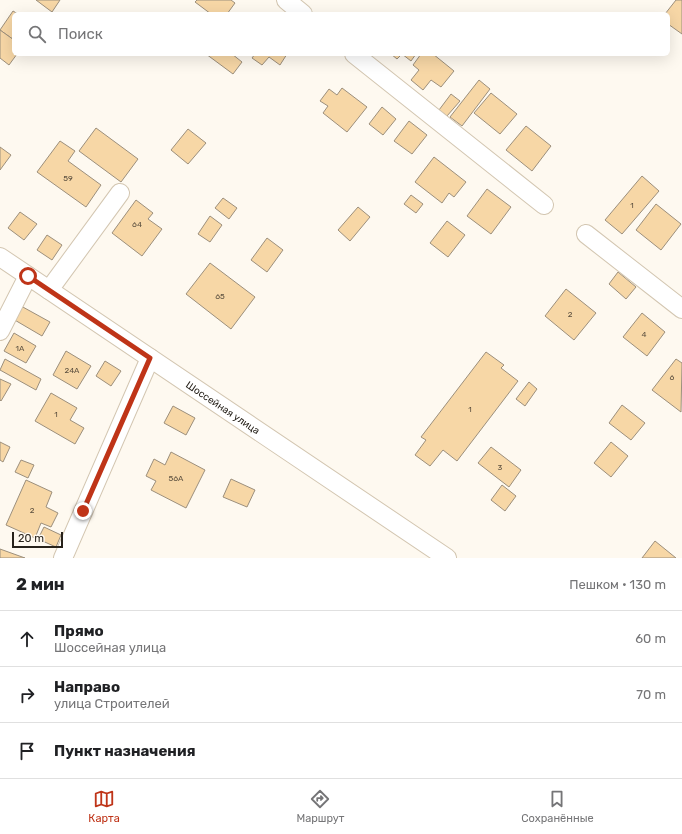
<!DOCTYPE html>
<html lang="ru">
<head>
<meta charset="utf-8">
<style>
	:root { --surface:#fff; --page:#f6f6f6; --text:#202124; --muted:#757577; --line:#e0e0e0; --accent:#bf3418 }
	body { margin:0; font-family:Rubik,sans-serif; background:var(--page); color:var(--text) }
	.scale { position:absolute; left:12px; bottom:10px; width:51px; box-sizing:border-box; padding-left:4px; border:2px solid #27221b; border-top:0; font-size:11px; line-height:14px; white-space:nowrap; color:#27221b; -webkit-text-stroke:3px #fef9f0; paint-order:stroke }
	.stop { position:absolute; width:12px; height:12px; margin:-9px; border:3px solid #bf3418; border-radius:50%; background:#fff }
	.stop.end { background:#bf3418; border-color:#fff; box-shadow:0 1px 4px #0008 }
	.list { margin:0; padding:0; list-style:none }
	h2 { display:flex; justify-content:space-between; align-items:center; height:52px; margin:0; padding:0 16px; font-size:17px }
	h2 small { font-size:13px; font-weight:400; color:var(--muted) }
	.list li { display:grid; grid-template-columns:26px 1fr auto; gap:12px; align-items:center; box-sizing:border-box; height:56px; padding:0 16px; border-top:1px solid var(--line) }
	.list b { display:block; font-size:15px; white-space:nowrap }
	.list p { margin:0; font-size:13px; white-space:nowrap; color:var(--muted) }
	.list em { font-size:13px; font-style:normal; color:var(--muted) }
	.icon { flex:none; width:22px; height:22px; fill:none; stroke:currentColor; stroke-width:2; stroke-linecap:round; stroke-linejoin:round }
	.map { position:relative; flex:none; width:682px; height:558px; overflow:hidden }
	.search { position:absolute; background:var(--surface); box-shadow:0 4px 16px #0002; left:12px; right:12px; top:12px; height:44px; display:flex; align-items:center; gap:10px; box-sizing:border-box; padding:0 14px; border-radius:6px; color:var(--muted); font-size:15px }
	.sheet { height:220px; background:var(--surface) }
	nav { display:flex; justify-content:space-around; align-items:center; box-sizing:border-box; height:56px; border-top:1px solid var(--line); background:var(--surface); font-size:11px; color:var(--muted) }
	nav a { display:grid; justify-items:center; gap:2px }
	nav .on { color:var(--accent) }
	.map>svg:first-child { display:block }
</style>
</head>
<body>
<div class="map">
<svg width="682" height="558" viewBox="0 0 682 558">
	<rect width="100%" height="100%" fill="#fef9f0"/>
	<g fill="#f7d7a6" stroke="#9c8f7c">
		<polygon points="36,0 60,0 52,12"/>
		<polygon points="197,0 231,0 235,3 227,14 211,14 195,2"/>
		<polygon points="676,0 682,0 682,34 668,24 668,14 665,14"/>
		<polygon points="13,11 18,14 14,14 14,40 0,30"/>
		<polygon points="0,30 14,40 14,54 17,54 9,65 0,58"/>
		<polygon points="206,54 232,54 242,62 233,74"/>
		<polygon points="255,54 287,54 280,65 269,57 262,65 252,58"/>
		<polygon points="391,54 402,54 397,59"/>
		<polygon points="402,54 416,54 411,61"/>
		<polygon points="421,54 433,54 454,71 441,87 431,80 423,90 411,80 419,70 413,65"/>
		<polygon points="479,80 490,89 462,126 450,117"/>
		<polygon points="342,88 367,107 347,132 323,113 328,106 320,101 329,89 337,95"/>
		<polygon points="491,93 517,114 500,134 474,113"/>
		<polygon points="451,94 460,101 447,116 439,110"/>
		<polygon points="382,107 396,119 383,135 369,124"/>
		<polygon points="409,121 427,135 412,154 394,141"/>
		<polygon points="526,126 551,146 532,171 506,150"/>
		<polygon points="96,128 138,159 121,182 79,151"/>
		<polygon points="188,129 206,143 188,164 171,150"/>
		<polygon points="60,141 75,151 68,161 101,185 86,207 37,172"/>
		<polygon points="0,147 11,155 0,170"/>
		<polygon points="434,157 466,182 454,197 449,193 442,203 415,182"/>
		<polygon points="642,176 659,191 622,234 605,220"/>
		<polygon points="487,189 511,207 491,234 467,216"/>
		<polygon points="411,195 423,204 416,213 404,204"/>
		<polygon points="223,198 237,208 229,219 215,208"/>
		<polygon points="136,200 153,213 148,219 162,229 142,256 112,233"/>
		<polygon points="656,204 681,224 661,250 636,230"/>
		<polygon points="358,207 370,217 350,241 338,230"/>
		<polygon points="20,212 37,224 24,240 8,228"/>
		<polygon points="210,216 222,225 210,242 198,234"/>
		<polygon points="447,221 465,235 448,257 430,243"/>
		<polygon points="47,235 62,245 52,260 37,250"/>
		<polygon points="267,238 283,250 267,272 251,260"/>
		<polygon points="210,263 255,297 231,329 186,294"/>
		<polygon points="618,272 636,287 626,299 609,284"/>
		<polygon points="566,289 596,313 574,340 545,316"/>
		<polygon points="21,306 50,322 42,336 13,319"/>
		<polygon points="642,313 665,332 647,356 623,337"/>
		<polygon points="14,333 36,346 26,363 4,351"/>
		<polygon points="66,351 91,366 77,389 53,375"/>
		<polygon points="486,352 504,365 501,368 518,381 457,461 443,450 430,466 415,455 426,440 421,437"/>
		<polygon points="5,359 41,379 36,390 0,370"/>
		<polygon points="676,359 682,363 681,412 652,390"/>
		<polygon points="105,361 121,371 111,386 96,376"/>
		<polygon points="0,379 11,384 1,401 0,400"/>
		<polygon points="529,382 537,389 525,406 516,399"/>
		<polygon points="51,393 77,408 70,420 84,428 75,444 35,421"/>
		<polygon points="622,405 645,423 631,440 609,423"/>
		<polygon points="173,406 195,418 186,435 164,423"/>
		<polygon points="0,442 10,447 3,462 0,460"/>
		<polygon points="611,442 628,456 611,477 594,463"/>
		<polygon points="491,447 521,470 509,487 478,463"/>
		<polygon points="171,452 205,470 186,508 151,490 156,481 146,476 154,459 165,465"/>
		<polygon points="21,460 34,465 28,478 15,472"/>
		<polygon points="231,479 255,490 247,507 223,497"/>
		<polygon points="26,480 52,492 46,507 58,513 51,527 41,523 35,538 6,525"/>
		<polygon points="502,485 516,496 505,511 491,500"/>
		<polygon points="44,527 61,535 56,547 38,539"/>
		<polygon points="655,541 676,558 642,558"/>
		<polygon points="0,549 25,558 0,558"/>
	</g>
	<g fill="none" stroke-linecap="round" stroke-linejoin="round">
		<g stroke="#d3c6b1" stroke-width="20">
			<g id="minor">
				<polyline points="286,0 303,14"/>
				<polyline points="354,54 544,205"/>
				<polyline points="586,234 682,309"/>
				<path id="s1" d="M0 257 447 558"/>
				<polyline points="49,290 120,193"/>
				<polyline points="0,331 28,276"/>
				<polyline points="63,558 150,358"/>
			</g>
		</g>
		<use href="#minor" stroke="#fff" stroke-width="18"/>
	</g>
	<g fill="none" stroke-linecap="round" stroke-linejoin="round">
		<polyline stroke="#bf3418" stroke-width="5" points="28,276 150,358 83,511"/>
	</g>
	<g text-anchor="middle" stroke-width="4" stroke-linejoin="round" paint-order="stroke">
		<g font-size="8" fill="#5b4f3e">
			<text x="68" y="181">59</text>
			<text x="632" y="208">1</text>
			<text x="137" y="227">64</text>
			<text x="220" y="299">65</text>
			<text x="570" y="317">2</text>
			<text x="644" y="337">4</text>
			<text x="20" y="351">1А</text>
			<text x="72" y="373">24А</text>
			<text x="672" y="380">6</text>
			<text x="470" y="412">1</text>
			<text x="56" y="417">1</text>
			<text x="500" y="470">3</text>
			<text x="176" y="481">56А</text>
			<text x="32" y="513">2</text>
		</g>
		<g font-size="10" fill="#27221b" stroke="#fef9f0">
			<text dy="4" stroke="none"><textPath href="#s1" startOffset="269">Шоссейная улица</textPath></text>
		</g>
	</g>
</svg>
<div class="scale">20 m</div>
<div class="stop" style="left:28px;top:276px"></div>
<div class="stop end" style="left:83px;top:511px"></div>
<div class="search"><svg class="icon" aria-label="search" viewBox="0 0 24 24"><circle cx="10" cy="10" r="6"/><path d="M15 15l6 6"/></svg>Поиск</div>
</div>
<section class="sheet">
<h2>2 мин<small>Пешком · 130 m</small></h2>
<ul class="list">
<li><svg class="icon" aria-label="ahead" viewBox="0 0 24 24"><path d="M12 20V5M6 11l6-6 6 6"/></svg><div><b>Прямо</b><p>Шоссейная улица</p></div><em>60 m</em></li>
<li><svg class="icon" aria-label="right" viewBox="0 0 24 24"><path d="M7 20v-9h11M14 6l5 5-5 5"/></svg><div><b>Направо</b><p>улица Строителей</p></div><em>70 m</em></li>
<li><svg class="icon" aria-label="arrive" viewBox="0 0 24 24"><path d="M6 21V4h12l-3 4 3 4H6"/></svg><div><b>Пункт назначения</b></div></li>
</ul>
</section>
<nav>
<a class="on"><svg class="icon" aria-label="map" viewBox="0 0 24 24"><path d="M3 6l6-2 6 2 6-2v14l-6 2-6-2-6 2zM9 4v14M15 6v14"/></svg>Карта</a>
<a><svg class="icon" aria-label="directions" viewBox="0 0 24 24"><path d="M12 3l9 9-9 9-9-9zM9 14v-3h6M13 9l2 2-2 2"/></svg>Маршрут</a>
<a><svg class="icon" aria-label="saved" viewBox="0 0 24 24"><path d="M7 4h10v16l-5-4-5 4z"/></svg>Сохранённые</a>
</nav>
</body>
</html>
